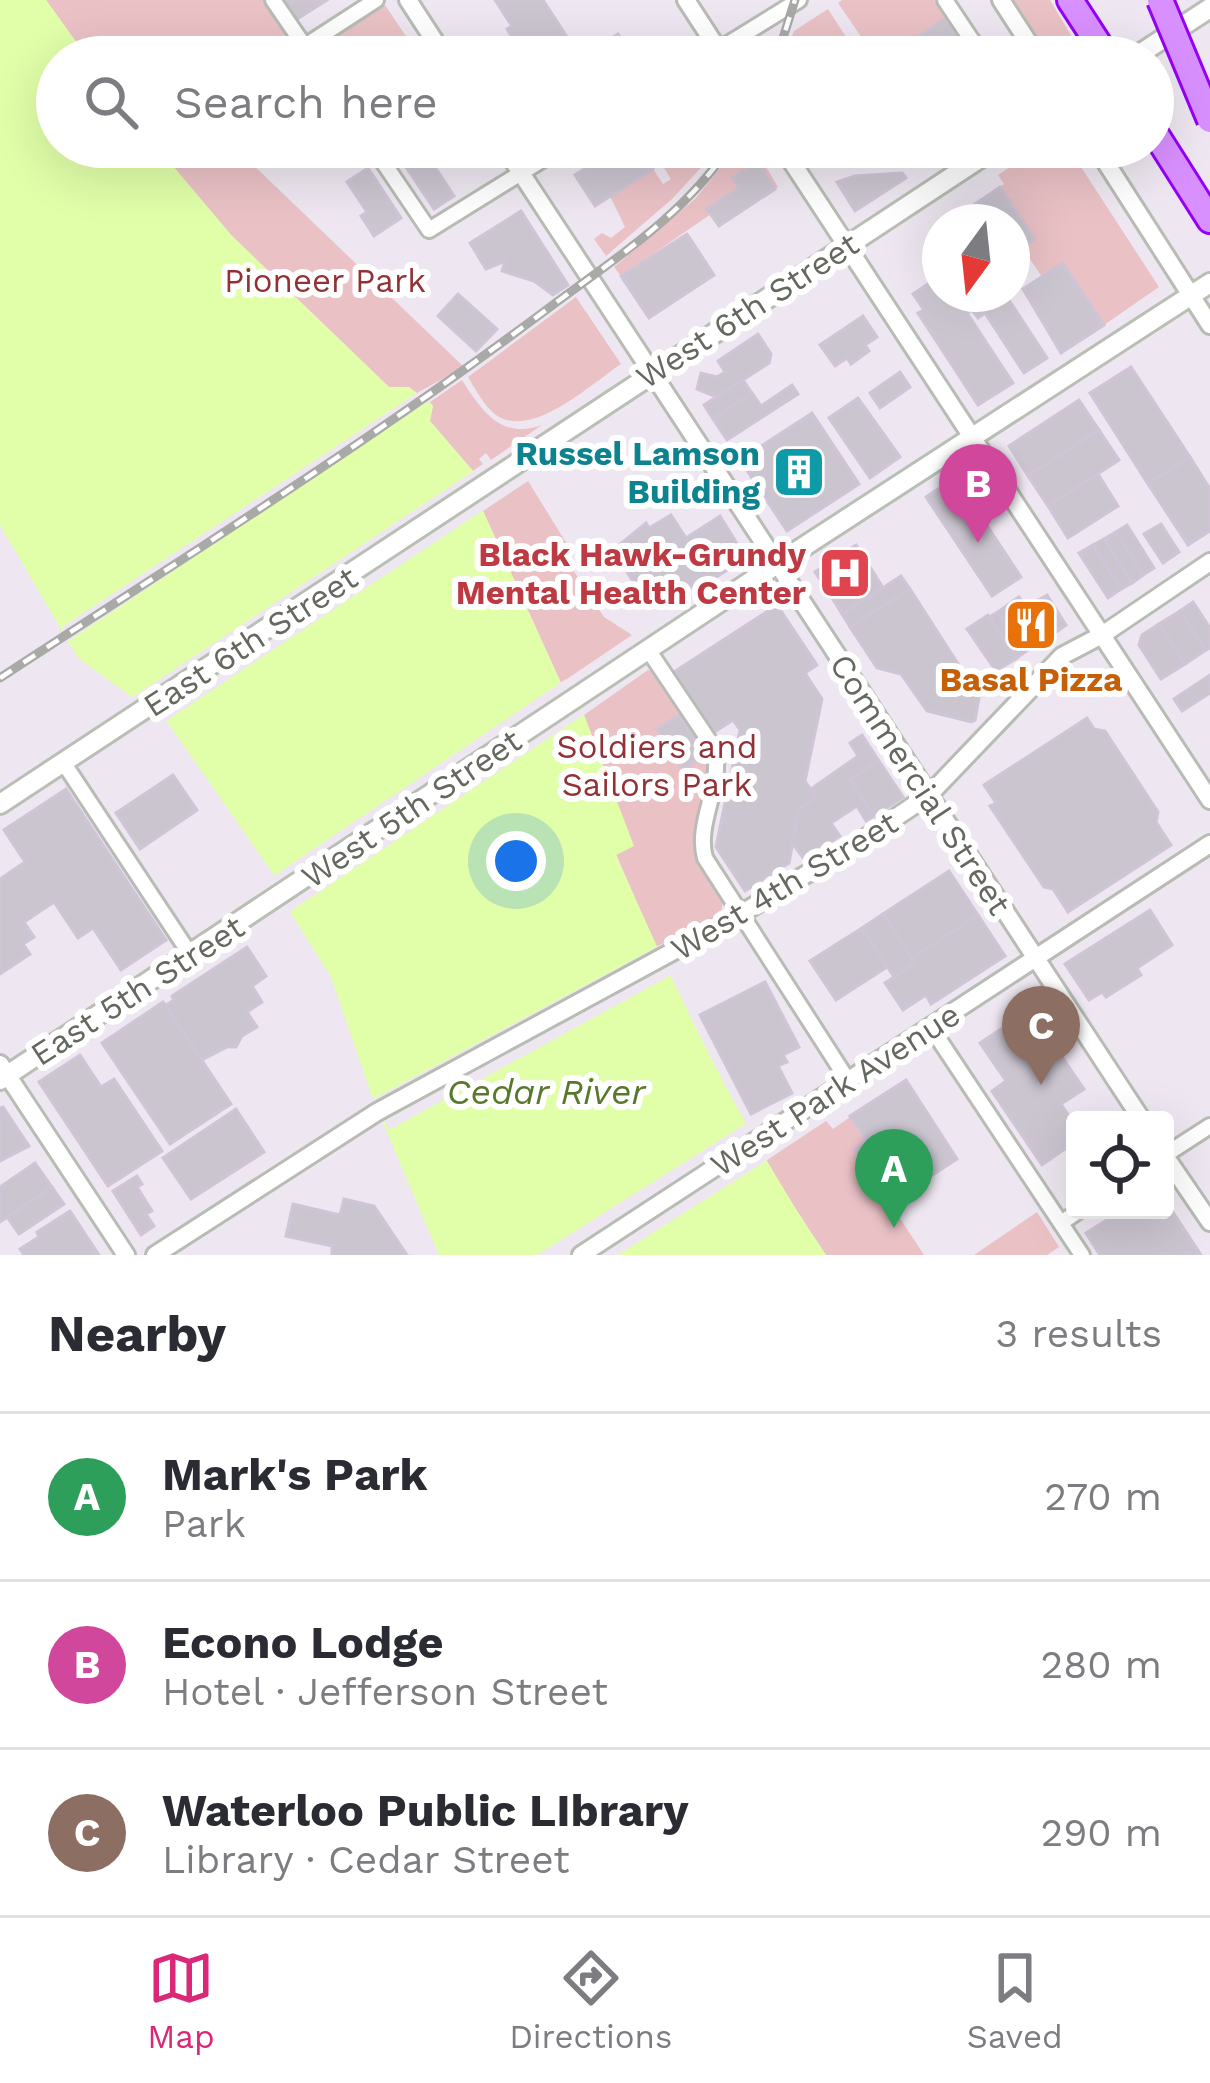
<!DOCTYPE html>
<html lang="en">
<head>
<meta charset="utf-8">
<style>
	:root { --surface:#fff; --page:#f7f7f7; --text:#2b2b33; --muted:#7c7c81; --line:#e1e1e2; --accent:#db2777 }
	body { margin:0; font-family:"Work Sans",sans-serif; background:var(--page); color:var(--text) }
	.controls { position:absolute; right:36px; bottom:36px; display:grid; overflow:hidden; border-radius:12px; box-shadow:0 12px 48px #0002 }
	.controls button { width:108px; height:108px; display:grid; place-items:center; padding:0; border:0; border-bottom:3px solid var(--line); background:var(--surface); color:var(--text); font:60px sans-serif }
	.compass { position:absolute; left:922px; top:204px; width:108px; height:108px; border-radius:50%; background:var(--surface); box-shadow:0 12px 48px #0002; rotate:195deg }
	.you { position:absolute; left:516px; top:861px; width:42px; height:42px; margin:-30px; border:9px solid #fff; border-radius:50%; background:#1a73e8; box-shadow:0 0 0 18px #1a73e833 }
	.badge { display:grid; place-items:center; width:78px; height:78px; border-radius:50%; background:var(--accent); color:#fff; font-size:39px; font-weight:700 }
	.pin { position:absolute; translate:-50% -99px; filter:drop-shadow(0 3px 6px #0008) }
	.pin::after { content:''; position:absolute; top:63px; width:42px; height:36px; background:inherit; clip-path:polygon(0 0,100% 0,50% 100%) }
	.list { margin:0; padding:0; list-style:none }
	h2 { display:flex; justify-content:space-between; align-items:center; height:156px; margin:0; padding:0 48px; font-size:51px }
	h2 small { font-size:39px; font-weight:400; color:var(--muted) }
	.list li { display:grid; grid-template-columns:78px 1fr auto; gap:36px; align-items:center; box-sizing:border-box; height:168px; padding:0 48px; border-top:3px solid var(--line) }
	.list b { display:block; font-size:45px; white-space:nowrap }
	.list p { margin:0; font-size:39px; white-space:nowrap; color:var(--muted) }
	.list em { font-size:39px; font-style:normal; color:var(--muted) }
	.icon { flex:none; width:66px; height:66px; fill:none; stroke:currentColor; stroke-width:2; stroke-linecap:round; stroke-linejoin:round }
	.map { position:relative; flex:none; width:1210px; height:1255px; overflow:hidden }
	.search { position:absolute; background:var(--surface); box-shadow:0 12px 48px #0002; left:36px; right:36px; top:36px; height:132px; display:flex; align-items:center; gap:30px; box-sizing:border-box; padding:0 42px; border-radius:66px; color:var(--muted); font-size:45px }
	.sheet { height:660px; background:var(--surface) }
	nav { display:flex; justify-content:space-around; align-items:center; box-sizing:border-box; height:168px; border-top:3px solid var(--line); background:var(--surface); font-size:33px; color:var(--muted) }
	nav a { display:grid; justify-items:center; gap:6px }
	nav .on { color:var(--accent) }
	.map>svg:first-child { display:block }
</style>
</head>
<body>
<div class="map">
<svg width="1210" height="1255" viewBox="0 0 1210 1255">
	<rect width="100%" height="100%" fill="#eee7f1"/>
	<g fill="#eac2c6">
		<polygon points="46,0 265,0 304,57 87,57"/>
		<polygon points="842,0 934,0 946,18 887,57 875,57 838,3"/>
		<polygon points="1013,0 1050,0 1084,57 1050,57"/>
		<polygon points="385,5 420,57 318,57 322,44"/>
		<polygon points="828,9 859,57 783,57 794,31"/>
		<polygon points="157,147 298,147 267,165 259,157 251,163 464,367 417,393 408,387 389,387 231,235"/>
		<polygon points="651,147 720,147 672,199 606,256 594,239 602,233 611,238 625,227 610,196 653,169 663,184 671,179"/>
		<polygon points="737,147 754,147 778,187 775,189 757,163 739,188 708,208 711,214 621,276 614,267 695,199"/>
		<polygon points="1040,147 1068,147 1159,287 1104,325 1064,264 1042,277 1022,247 1034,239 1000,187 1004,184 998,175"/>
		<path d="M576 297 621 364C591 384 532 440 496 415 484 406 476 390 468 377Z"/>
		<path d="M462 380C482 411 501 440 542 425L491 460 486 453 479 459 483 464 473 471 429 420 433 406 430 402Z"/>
		<polygon points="528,481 570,549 573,570 604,617 632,635 561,683 483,511"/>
		<path d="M648 670 658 674 711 758C710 789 689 825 697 856 703 877 732 895 719 916L656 947 616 854 633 845 584 715Z"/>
		<polygon points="850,1117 900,1196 892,1206 924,1255 826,1255 764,1162 826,1121 833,1129"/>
		<polygon points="1037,1212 1059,1247 1047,1255 974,1255"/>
	</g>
	<path fill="#e1ffa9" d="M0 0H46L87 57H57V147H157L231 235 389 387H409L433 406 430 421 473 471 483 511 545 648 561 683 584 715 634 846 616 855C677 994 741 1129 826 1255H439L373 1099 331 977 290 912 274 875 168 723 78 658 0 525Z"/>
	<g fill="#eee7f1">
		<polygon points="417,393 428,401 70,640 62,627"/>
		<polygon points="478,468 488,507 160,725 128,700"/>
		<polygon points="566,679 589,711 285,915 269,879"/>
		<polygon points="662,944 677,972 389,1130 373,1099"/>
		<polygon points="750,1121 769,1159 618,1255 537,1255"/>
	</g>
	<g fill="#cbc5d0" stroke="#d0c5d7" stroke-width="3">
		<polygon points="280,0 327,0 294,21"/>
		<polygon points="495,0 543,0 580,57 525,57 507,29 512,26"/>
		<polygon points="946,18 971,57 887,57"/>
		<polygon points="618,34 632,57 582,57"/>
		<polygon points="397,147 465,147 435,167 454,196 434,209 394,149"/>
		<polygon points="619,147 639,147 653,169 595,206 575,175"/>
		<polygon points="757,162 775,189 719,226 707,209 739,188 733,178"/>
		<polygon points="368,168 401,218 374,236 361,216 367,212 347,182"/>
		<polygon points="902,173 906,178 855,211 837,182 855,176"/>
		<polygon points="1000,187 1035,239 1012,254 1012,222 977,222 968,209"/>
		<polygon points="521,211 568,285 553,295 534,281 502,271 505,261 486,269 470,243"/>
		<polygon points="687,234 714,275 649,318 621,276"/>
		<polygon points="1063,263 1104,325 1061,353 1023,289"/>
		<polygon points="940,276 940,294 1005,294 1047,358 1024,373 985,313 978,318 972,310 967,313 1013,383 978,405 918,313 924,310 913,294"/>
		<polygon points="458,294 497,329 476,351 438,316"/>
		<polygon points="863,316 877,337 865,345 869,351 851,364 847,358 835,366 820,345"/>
		<polygon points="758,334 771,354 769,363 717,397 697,389 701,373 717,377 725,372 718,361"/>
		<polygon points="1131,367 1190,457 1148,484 1090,393"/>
		<polygon points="900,372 910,387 880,408 870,393"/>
		<polygon points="743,380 752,393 713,419 704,405"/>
		<polygon points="792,385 798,394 727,440 713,419 752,393 761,406"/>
		<polygon points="858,398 900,457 870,478 829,418"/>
		<polygon points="1079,400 1099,430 1028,476 1009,446"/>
		<polygon points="812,413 859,484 787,531 740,460"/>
		<polygon points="1099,430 1119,460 1048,506 1028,476"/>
		<polygon points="1190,457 1210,489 1210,531 1188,545 1148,484"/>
		<polygon points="966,471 987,502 976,509 1021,577 992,596 926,497"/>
		<polygon points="1098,474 1118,506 1068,538 1048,506"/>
		<polygon points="671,515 686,538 720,516 746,558 694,591 691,585 674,596 671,591 648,605 613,550 646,523 649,528"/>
		<polygon points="1161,524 1179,552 1163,563 1144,534"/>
		<polygon points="1127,525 1154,568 1143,575 1116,532"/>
		<polygon points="1116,532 1143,575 1132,583 1104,539"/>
		<polygon points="1104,539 1132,583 1121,589 1093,545"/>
		<polygon points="856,545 875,575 834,601 815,572"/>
		<polygon points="1093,545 1121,589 1108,598 1079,553"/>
		<polygon points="875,575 883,588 842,614 834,601"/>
		<polygon points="901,576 910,589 850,627 842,614"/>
		<polygon points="910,589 971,684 983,676 975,720 971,722 927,711 901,674 877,668 850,627"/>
		<polygon points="1047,595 1066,625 1056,632 1037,601"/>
		<polygon points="1019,597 1047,638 1036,645 1009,604"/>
		<polygon points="1193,602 1210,628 1210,648 1206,650 1180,611"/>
		<polygon points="1009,604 1036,645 1025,652 998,612"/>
		<polygon points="777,605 817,665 805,673 822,699 805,781 816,797 799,809 789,863 745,891 716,847 740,730 733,720 713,733 674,672"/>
		<polygon points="1040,606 1056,632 1047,638 1030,612"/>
		<polygon points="1180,611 1206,650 1185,664 1159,624"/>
		<polygon points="998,612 1025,652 1017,658 989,617"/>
		<polygon points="988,615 1017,658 996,671 967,629"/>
		<polygon points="1159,624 1185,664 1161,679 1139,645 1142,635"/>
		<polygon points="1210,675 1210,693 1182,711 1174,699"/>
		<polygon points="679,715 705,755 683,769 657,729"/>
		<polygon points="1087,718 1094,729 1105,731 1158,812 1156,822 1171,845 1068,912 1053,889 1044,887 990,806 996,803 984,785"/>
		<polygon points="862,735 879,761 850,779 874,816 866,821 857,806 831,823 840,836 804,859 792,843 799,809 816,797 811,789 858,756 850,743"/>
		<polygon points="879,761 903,797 874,816 850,779"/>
		<polygon points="173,775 197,810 140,849 116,813"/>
		<polygon points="66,789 166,940 121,970 93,928 78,938 54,902 24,922 34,937 23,944 30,954 0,974 0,879 25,862 4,830"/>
		<polygon points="949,871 978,915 912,958 883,914"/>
		<polygon points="1150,910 1172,945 1137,968 1141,975 1106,997 1102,992 1089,1000 1065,964"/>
		<polygon points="883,914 915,963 894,977 862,928"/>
		<polygon points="978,915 1005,956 931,1004 926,995 903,1010 885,983 915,963 912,958"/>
		<polygon points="862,928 887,967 836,1000 810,961"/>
		<polygon points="247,947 266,976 252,986 262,1002 247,1012 257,1027 242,1036 236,1047 227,1047 202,1060 166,1005 174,1000 172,996"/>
		<polygon points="765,982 799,1047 783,1055 787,1062 778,1066 792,1093 751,1114 700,1015"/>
		<polygon points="163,1002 231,1104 170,1144 102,1043"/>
		<polygon points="1030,1010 1084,1089 1061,1104 1075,1125 1075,1142 1042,1165 992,1091 1006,1081 980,1043"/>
		<polygon points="80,1055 101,1087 114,1079 162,1151 108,1186 39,1082"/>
		<polygon points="906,1080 957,1159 900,1196 882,1169 872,1175 855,1149 867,1141 850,1116"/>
		<polygon points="3,1107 29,1146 0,1161 0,1108"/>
		<polygon points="236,1109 264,1152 191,1199 163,1158"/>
		<polygon points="35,1163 52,1187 0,1222 0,1187"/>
		<polygon points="137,1176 142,1184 137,1187 152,1211 146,1214 154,1226 141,1235 113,1191"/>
		<polygon points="52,1187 64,1204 19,1234 7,1217"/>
		<polygon points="344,1199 374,1206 407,1255 332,1255 332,1246 286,1236 293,1204 340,1215"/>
		<polygon points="1165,1200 1201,1255 1100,1255 1086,1233 1123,1210 1165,1210"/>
		<polygon points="70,1211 99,1255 24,1255 20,1249 39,1237 37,1232"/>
	</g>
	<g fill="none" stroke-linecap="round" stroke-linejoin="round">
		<g stroke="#b8bcb4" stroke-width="20">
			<g id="minor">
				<polyline points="273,0 312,57"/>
				<polyline points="945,0 983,57"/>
				<polyline points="305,46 376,0"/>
				<polyline points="707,57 799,0"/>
				<polyline points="373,147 429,230 563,147"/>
				<path d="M649 651 714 748C724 785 695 822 705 858L847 1079"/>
				<polyline points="63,762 190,954"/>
				<polyline points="930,1026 1082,1255"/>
				<polyline points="1165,1155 1210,1126"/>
				<polyline points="1061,1223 1080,1210"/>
			</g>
		</g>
		<g stroke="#b8bcb4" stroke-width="22">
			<g id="tertiary">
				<polyline points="408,0 445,57"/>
				<polyline points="686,0 723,57"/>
				<polyline points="1001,0 1038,57"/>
				<polyline points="504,147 1142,1120"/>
				<polyline points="782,147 1210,800"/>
				<polyline points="1096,147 1210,325"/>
				<polyline points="0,1064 126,1255"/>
				<polyline points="1165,1156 1210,1222"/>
				<polyline points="155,1255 377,1112 729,921 861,841 929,795 1062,656 1102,635 1210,562"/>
				<polyline points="581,1255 1210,844"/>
			</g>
		</g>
		<g stroke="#babfb5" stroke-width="24">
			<g id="secondary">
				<polyline points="1135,57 1210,8"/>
				<polyline points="0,804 997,147"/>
				<polyline points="0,1080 777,564 1210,283"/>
			</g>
		</g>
		<g stroke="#9500f8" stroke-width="30">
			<g id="motorway">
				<polyline points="1070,0 1107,57"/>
				<polyline points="1153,130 1210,220"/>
			</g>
		</g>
		<use href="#minor" stroke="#fff" stroke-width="14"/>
		<use href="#tertiary" stroke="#fff" stroke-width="16"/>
		<use href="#secondary" stroke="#fff" stroke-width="18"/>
		<use href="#motorway" stroke="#d990ff" stroke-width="24"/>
		<g stroke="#a9aaa7" stroke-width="9">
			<g id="rail">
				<polyline points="777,57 795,0"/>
				<path d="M0 678C183 558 371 441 546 310 611 261 683 217 729 147"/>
			</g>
		</g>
		<use href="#rail" stroke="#fff" stroke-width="4.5" stroke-dasharray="14" stroke-linecap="butt"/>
		<g stroke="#9500f8" stroke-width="30" stroke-linecap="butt">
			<polyline id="motorway-bridge" points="1160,0 1210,120"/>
		</g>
		<use href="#motorway-bridge" stroke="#d990ff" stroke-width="24"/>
	</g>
	<defs>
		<g id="building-square" transform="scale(2.7)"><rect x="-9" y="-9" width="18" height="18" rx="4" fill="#0f9aa8" stroke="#fff"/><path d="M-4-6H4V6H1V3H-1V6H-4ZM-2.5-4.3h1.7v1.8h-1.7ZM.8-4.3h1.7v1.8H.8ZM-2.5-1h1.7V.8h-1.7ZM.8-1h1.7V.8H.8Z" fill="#fff"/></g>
		<g id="hospital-square" transform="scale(2.7)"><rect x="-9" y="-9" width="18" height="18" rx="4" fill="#e0444e" stroke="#fff"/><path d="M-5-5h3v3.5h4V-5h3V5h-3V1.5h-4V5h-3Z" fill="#fff"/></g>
		<g id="restaurant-square" transform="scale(2.7)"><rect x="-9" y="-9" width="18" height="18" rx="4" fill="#e8710a" stroke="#fff"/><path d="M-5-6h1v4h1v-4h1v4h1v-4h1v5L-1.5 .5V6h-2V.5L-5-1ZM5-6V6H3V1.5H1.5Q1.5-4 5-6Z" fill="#fff"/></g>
	</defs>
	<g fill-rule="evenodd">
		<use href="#building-square" x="799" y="472"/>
		<use href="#hospital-square" x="845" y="573"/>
		<use href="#restaurant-square" x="1031" y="625"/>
	</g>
	<g text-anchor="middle" stroke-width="12" stroke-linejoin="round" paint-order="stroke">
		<g font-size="33" fill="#933236" stroke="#fff">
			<text x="325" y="292">Pioneer Park</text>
			<text x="657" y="758">Soldiers and<tspan x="657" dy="38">Sailors Park</tspan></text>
		</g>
		<g font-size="33" fill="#64685e" stroke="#fff">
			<text transform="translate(747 310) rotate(-33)" y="12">West 6th Street</text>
			<text transform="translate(250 641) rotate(-33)" y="12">East 6th Street</text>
			<text transform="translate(921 784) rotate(57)" y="12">Commercial Street</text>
			<text transform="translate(411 808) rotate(-34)" y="12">West 5th Street</text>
			<text transform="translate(784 885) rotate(-31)" y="12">West 4th Street</text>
			<text transform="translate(137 990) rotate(-33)" y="12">East 5th Street</text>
			<text transform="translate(835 1089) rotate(-33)" y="12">West Park Avenue</text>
		</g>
		<g font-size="33" font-weight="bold" fill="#0d838f" stroke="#fff" text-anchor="end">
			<text x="760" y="465">Russel Lamson<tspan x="760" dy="38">Building</tspan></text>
		</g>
		<g font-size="33" font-weight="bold" fill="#be3a42" stroke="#fff" text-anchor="end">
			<text x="806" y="566">Black Hawk-Grundy<tspan x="806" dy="38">Mental Health Center</tspan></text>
		</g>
		<g font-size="33" font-weight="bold" fill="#c56008" stroke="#fff">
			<text x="1031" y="691">Basal Pizza</text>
		</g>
		<g font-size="36" font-style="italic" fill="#58782c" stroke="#fff">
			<text x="546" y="1104">Cedar River</text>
		</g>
	</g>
</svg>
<div class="controls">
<button><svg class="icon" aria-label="locate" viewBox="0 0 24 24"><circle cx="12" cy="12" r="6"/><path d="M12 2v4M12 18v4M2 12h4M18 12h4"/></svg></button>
</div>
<svg class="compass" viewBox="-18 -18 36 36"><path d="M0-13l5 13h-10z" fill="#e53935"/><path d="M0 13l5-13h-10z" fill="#7c7c81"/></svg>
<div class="you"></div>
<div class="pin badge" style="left:894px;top:1228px;background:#2e9e5b">A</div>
<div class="pin badge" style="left:978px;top:543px;background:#d1479c">B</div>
<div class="pin badge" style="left:1041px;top:1085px;background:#8d6e63">C</div>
<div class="search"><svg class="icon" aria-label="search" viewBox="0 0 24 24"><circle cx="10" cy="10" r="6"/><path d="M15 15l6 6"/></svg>Search here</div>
</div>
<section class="sheet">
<h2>Nearby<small>3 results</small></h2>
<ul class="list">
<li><span class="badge" style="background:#2e9e5b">A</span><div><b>Mark's Park</b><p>Park</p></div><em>270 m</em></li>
<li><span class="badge" style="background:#d1479c">B</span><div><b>Econo Lodge</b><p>Hotel · Jefferson Street</p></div><em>280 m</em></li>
<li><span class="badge" style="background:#8d6e63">C</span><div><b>Waterloo Public LIbrary</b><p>Library · Cedar Street</p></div><em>290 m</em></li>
</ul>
</section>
<nav>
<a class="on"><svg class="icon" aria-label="map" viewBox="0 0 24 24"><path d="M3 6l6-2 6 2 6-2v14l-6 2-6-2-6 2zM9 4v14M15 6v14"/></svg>Map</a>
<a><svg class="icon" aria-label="directions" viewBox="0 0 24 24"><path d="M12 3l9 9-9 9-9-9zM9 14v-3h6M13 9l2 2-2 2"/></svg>Directions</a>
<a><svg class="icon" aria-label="saved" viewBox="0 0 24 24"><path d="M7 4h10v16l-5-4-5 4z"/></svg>Saved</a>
</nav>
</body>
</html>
